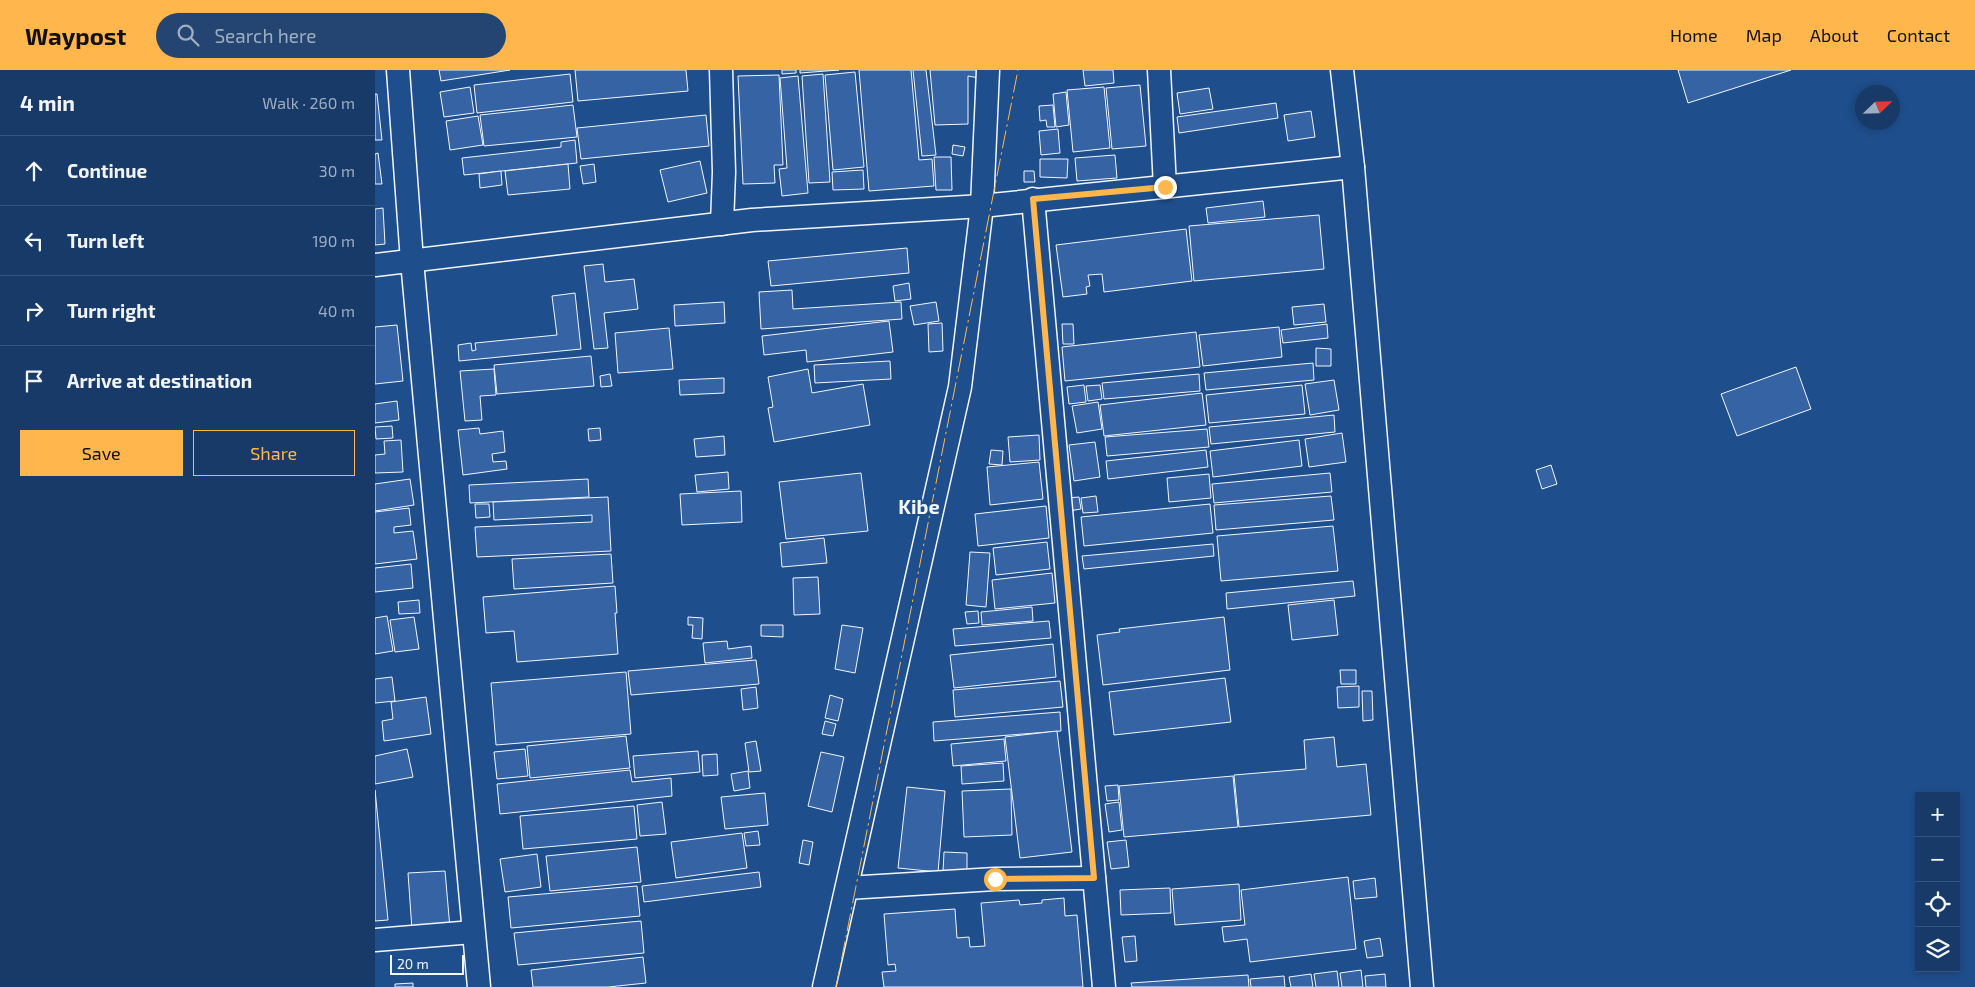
<!DOCTYPE html>
<meta charset="utf-8">
<style>
:root{--surface:#173a69;--page:#244571;--text:#f1f3f6;--muted:#9eadc0;--line:#36547d;--accent:#ffb74d}
body{margin:0;font-family:"Exo 2",sans-serif;background:var(--page);color:var(--text)}
.controls{position:absolute;right:15px;bottom:15px;display:grid;overflow:hidden;border-radius:0px;box-shadow:0 2px 8px #0003}
.controls button{width:45px;height:45px;display:grid;place-items:center;padding:0;border:0;border-bottom:1px solid var(--line);background:var(--surface);color:var(--text);font:25px sans-serif}
.compass{position:absolute;left:1480px;top:15px;width:45px;height:45px;border-radius:50%;background:var(--surface);box-shadow:0 2px 8px #0003;rotate:67deg}
.scale{position:absolute;left:15px;bottom:12px;width:74px;box-sizing:border-box;padding-left:5px;border:2px solid #f2f6ff;border-top:0;font-size:14px;line-height:18px;white-space:nowrap;color:#f2f6ff;-webkit-text-stroke:4px #1f4e8c;paint-order:stroke}
.stop{position:absolute;width:15px;height:15px;margin:-11px;border:4px solid #ffb74d;border-radius:50%;background:#fff}
.stop.end{background:#ffb74d;border-color:#fff;box-shadow:0 1px 5px #0008}
.list{margin:0;padding:0;list-style:none}
h2{display:flex;justify-content:space-between;align-items:center;height:65px;margin:0;padding:0 20px;font-size:21px}
h2 small{font-size:16px;font-weight:400;color:var(--muted)}
.list li{display:grid;grid-template-columns:32px 1fr auto;gap:15px;align-items:center;box-sizing:border-box;height:70px;padding:0 20px;border-top:1px solid var(--line)}
.list b{display:block;font-size:19px;white-space:nowrap}
.list em{font-size:16px;font-style:normal;color:var(--muted)}
.actions{display:flex;gap:10px;padding:15px 20px}
.actions a{flex:1;padding:11px 0;border:1px solid var(--accent);border-radius:0px;text-align:center;font-size:18px;color:var(--accent)}
.actions .main{background:var(--accent);color:#111}
.icon{flex:none;width:28px;height:28px;fill:none;stroke:currentColor;stroke-width:2;stroke-linecap:round;stroke-linejoin:round}
.map{position:relative;flex:none;width:1600px;height:917px;overflow:hidden}
header{display:flex;align-items:center;gap:30px;box-sizing:border-box;height:70px;padding:0 25px;background:var(--accent);color:#111}
header strong{font-size:24px}
nav{display:flex;gap:28px;margin-inline-start:auto;font-size:18px}
.search{width:350px;height:45px;background:var(--page);display:flex;align-items:center;gap:12px;box-sizing:border-box;padding:0 18px;border-radius:28px;color:var(--muted);font-size:19px}
main{display:flex}
aside{flex:1;background:var(--surface)}
.map>svg:first-child{display:block}
.building{fill:#3563a3;stroke:#f2f6ff}
.lines{fill:none;stroke-linecap:round;stroke-linejoin:round}
.street-casing{stroke:#f2f6ff;stroke-width:25}
.street{stroke:#1f4e8c;stroke-width:22}
.power{stroke:#ffb74d;stroke-width:1;stroke-dasharray:18 4 2.5 4;stroke-linecap:butt}
.route{stroke:#ffb74d;stroke-width:6}
.labels{text-anchor:middle;dominant-baseline:central;stroke-width:4;stroke-linejoin:round;paint-order:stroke}
.quarter-label{font-size:20px;font-weight:bold;fill:#f2f6ff;stroke:#1f4e8c}
</style>
<header>
<strong>Waypost</strong>
<div class="search"><svg class="icon" aria-label="search" viewBox="0 0 24 24"><circle cx="10" cy="10" r="6"/><path d="M15 15l6 6"/></svg>Search here</div>
<nav><a>Home</a><a>Map</a><a>About</a><a>Contact</a></nav>
</header>
<main>
<aside>
<h2>4 min<small>Walk · 260 m</small></h2>
<ul class="list">
<li><svg class="icon" aria-label="ahead" viewBox="0 0 24 24"><path d="M12 20V5M6 11l6-6 6 6"/></svg><div><b>Continue</b></div><em>30 m</em></li>
<li><svg class="icon" aria-label="left" viewBox="0 0 24 24"><path d="M17 20v-9H6M10 6l-5 5 5 5"/></svg><div><b>Turn left</b></div><em>190 m</em></li>
<li><svg class="icon" aria-label="right" viewBox="0 0 24 24"><path d="M7 20v-9h11M14 6l5 5-5 5"/></svg><div><b>Turn right</b></div><em>40 m</em></li>
<li><svg class="icon" aria-label="arrive" viewBox="0 0 24 24"><path d="M6 21V4h12l-3 4 3 4H6"/></svg><div><b>Arrive at destination</b></div></li>
</ul>
<div class="actions"><a class="main">Save</a><a>Share</a></div>
</aside>
<div class="map">
<svg width="1600" height="917" viewBox="0 0 1600 917">
<rect width="100%" height="100%" fill="#1f4e8c"/>
<g class="building">
<polygon points="64,0 135,0 66,11"/>
<polygon points="200,0 311,0 313,21 203,31"/>
<polygon points="407,0 421,0 421,3 407,4"/>
<polygon points="425,0 464,0 425,3"/>
<polygon points="484,0 536,0 544,90 557,89 559,116 494,121"/>
<polygon points="538,0 551,0 561,85 547,86"/>
<polygon points="555,0 605,0 604,8 593,6 593,54 560,55"/>
<polygon points="708,0 738,0 739,13 710,16"/>
<polygon points="1303,0 1416,0 1313,33"/>
<polygon points="480,2 489,97 458,100 450,5"/>
<polygon points="195,4 198,32 102,43 99,15"/>
<polygon points="448,4 455,112 434,113 427,6"/>
<polygon points="404,5 408,95 399,95 400,113 368,114 363,6"/>
<polygon points="423,6 433,123 407,126 404,99 412,98 405,8"/>
<polygon points="765,15 771,76 737,79 731,18"/>
<polygon points="95,17 99,43 69,47 65,22"/>
<polygon points="729,17 735,78 698,82 692,20"/>
<polygon points="834,18 838,39 805,44 802,23"/>
<polygon points="691,22 694,55 681,57 678,24"/>
<polygon points="0,24 2,24 7,70 0,70"/>
<polygon points="901,33 903,48 804,63 802,47"/>
<polygon points="198,35 202,67 109,76 105,45"/>
<polygon points="678,35 680,57 672,57 671,50 665,51 664,36"/>
<polygon points="936,41 940,67 913,71 909,45"/>
<polygon points="331,45 334,76 206,89 202,58"/>
<polygon points="103,46 108,75 75,80 71,51"/>
<polygon points="683,59 685,83 666,85 664,61"/>
<polygon points="200,70 202,93 89,105 87,88 186,77 186,72"/>
<polygon points="578,75 590,77 588,86 577,84"/>
<polygon points="3,83 7,114 0,114 0,84"/>
<polygon points="740,85 742,108 702,111 700,88"/>
<polygon points="559,87 576,87 577,120 561,120"/>
<polygon points="665,89 693,89 692,108 665,107"/>
<polygon points="325,91 332,123 293,132 285,100"/>
<polygon points="193,94 195,119 133,125 130,101"/>
<polygon points="219,94 221,112 208,114 205,96"/>
<polygon points="488,100 489,119 458,120 457,102"/>
<polygon points="126,101 127,115 105,118 104,104"/>
<polygon points="649,101 659,101 660,112 649,112"/>
<polygon points="888,131 890,147 833,153 831,138"/>
<polygon points="8,138 10,174 0,175 0,139"/>
<polygon points="944,145 949,199 819,211 814,156"/>
<polygon points="811,159 817,211 729,222 727,204 713,205 715,216 711,217 712,224 688,227 681,175"/>
<polygon points="532,178 534,203 396,216 393,191"/>
<polygon points="228,194 230,212 259,209 263,239 229,243 233,278 219,279 209,196"/>
<polygon points="534,213 536,229 520,231 518,216"/>
<polygon points="417,220 418,239 526,232 527,249 386,259 384,222"/>
<polygon points="200,223 206,279 84,291 83,275 96,273 97,281 101,280 100,273 182,265 177,226"/>
<polygon points="349,232 350,253 300,256 299,235"/>
<polygon points="561,232 564,251 539,255 535,236"/>
<polygon points="949,234 951,252 919,255 917,237"/>
<polygon points="514,251 518,282 432,292 431,280 389,285 387,266"/>
<polygon points="567,253 568,281 554,282 553,254"/>
<polygon points="687,254 698,254 699,274 688,274"/>
<polygon points="952,254 953,268 908,273 906,260"/>
<polygon points="22,255 28,311 0,314 0,257"/>
<polygon points="904,257 907,287 828,296 824,265"/>
<polygon points="294,258 298,299 243,303 240,263"/>
<polygon points="821,262 825,297 690,311 687,277"/>
<polygon points="941,278 956,279 956,296 941,296"/>
<polygon points="216,286 219,316 122,324 119,295"/>
<polygon points="515,291 516,309 440,313 439,295"/>
<polygon points="938,293 939,310 831,320 829,303"/>
<polygon points="1421,297 1436,339 1362,366 1346,324"/>
<polygon points="119,299 121,325 105,326 107,350 90,351 85,301"/>
<polygon points="433,299 437,323 488,314 495,355 399,372 393,338 398,337 393,307"/>
<polygon points="235,304 237,316 226,317 225,306"/>
<polygon points="824,304 825,321 729,329 727,313"/>
<polygon points="349,308 349,323 305,325 304,310"/>
<polygon points="959,310 964,340 935,345 930,314"/>
<polygon points="709,315 711,332 694,334 692,317"/>
<polygon points="725,315 727,329 713,331 711,316"/>
<polygon points="927,315 930,344 834,353 831,325"/>
<polygon points="827,323 831,355 729,366 725,335"/>
<polygon points="22,331 24,350 0,353 0,334"/>
<polygon points="723,332 727,359 702,363 697,336"/>
<polygon points="959,345 960,362 836,374 834,357"/>
<polygon points="17,356 18,368 1,369 0,357"/>
<polygon points="104,358 105,364 128,361 130,382 117,384 118,392 131,391 132,399 88,405 83,360"/>
<polygon points="225,358 226,370 214,371 213,359"/>
<polygon points="832,359 834,377 732,386 730,367"/>
<polygon points="967,363 971,392 934,397 930,369"/>
<polygon points="664,365 665,390 635,392 633,367"/>
<polygon points="349,366 350,385 321,387 319,369"/>
<polygon points="26,370 28,402 0,403 0,385 10,384 9,371"/>
<polygon points="924,370 927,396 838,407 835,381"/>
<polygon points="720,372 725,407 699,411 694,375"/>
<polygon points="616,380 628,381 627,395 614,394"/>
<polygon points="831,380 833,397 733,409 731,391"/>
<polygon points="664,392 668,429 615,435 612,397"/>
<polygon points="1176,395 1182,414 1167,419 1161,400"/>
<polygon points="353,402 354,419 322,422 320,405"/>
<polygon points="486,403 493,461 411,469 404,412"/>
<polygon points="955,403 957,422 839,433 837,414"/>
<polygon points="834,404 836,428 794,432 792,408"/>
<polygon points="35,409 39,435 0,441 0,414"/>
<polygon points="213,409 214,427 95,433 94,415"/>
<polygon points="366,421 367,452 307,455 305,424"/>
<polygon points="721,426 723,442 708,443 706,428"/>
<polygon points="956,426 959,450 841,460 839,435"/>
<polygon points="233,427 236,481 102,487 100,457 217,452 217,445 119,450 118,432"/>
<polygon points="704,427 706,439 694,441 692,428"/>
<polygon points="100,434 114,434 115,447 101,448"/>
<polygon points="835,434 838,463 709,476 706,447"/>
<polygon points="671,436 674,468 603,476 600,444"/>
<polygon points="34,438 36,455 19,457 19,463 38,461 42,489 0,494 0,442"/>
<polygon points="958,456 963,501 846,511 842,466"/>
<polygon points="449,468 452,493 407,497 405,473"/>
<polygon points="672,472 675,499 621,505 618,478"/>
<polygon points="838,474 839,486 709,499 707,486"/>
<polygon points="595,482 615,483 611,537 591,535"/>
<polygon points="236,484 238,513 139,519 137,489"/>
<polygon points="36,494 38,518 0,522 0,498"/>
<polygon points="677,503 680,533 620,539 617,510"/>
<polygon points="443,507 445,544 419,545 418,508"/>
<polygon points="978,511 980,526 852,539 851,523"/>
<polygon points="240,516 242,543 240,543 243,584 142,592 139,561 111,563 108,527"/>
<polygon points="44,530 45,543 24,544 23,532"/>
<polygon points="959,530 963,565 917,570 913,535"/>
<polygon points="657,537 658,551 607,555 606,542"/>
<polygon points="603,541 604,553 592,554 590,542"/>
<polygon points="12,546 18,581 0,584 0,548"/>
<polygon points="39,547 44,579 20,582 15,550"/>
<polygon points="313,547 328,548 327,569 317,568 318,555 313,555"/>
<polygon points="849,547 855,600 728,615 722,565 745,562 744,559"/>
<polygon points="674,551 676,568 580,576 578,559"/>
<polygon points="386,555 408,555 408,567 386,566"/>
<polygon points="467,555 488,558 480,603 460,599"/>
<polygon points="352,571 353,579 376,576 377,588 330,593 328,573"/>
<polygon points="678,574 681,607 579,618 575,585"/>
<polygon points="381,590 384,614 256,625 253,601"/>
<polygon points="965,600 981,600 981,614 966,614"/>
<polygon points="251,602 256,664 121,675 116,613"/>
<polygon points="17,607 20,631 0,633 0,609"/>
<polygon points="850,608 856,652 739,665 734,622"/>
<polygon points="685,611 688,637 580,647 578,620"/>
<polygon points="984,616 984,637 963,638 962,617"/>
<polygon points="381,617 383,638 368,640 366,619"/>
<polygon points="987,621 997,621 998,650 988,651"/>
<polygon points="455,625 468,629 463,651 450,648"/>
<polygon points="51,627 56,664 9,671 7,651 18,649 16,632"/>
<polygon points="685,642 686,661 559,671 558,652"/>
<polygon points="450,651 461,654 458,666 447,664"/>
<polygon points="682,661 697,782 645,788 630,667"/>
<polygon points="251,666 255,698 155,708 152,676"/>
<polygon points="959,667 962,697 991,694 996,745 864,757 859,705 931,699 929,670"/>
<polygon points="629,669 631,691 578,696 576,674"/>
<polygon points="381,671 386,701 374,702 370,673"/>
<polygon points="32,679 38,707 0,714 0,686"/>
<polygon points="150,679 153,706 122,709 119,682"/>
<polygon points="323,681 325,702 260,708 258,686"/>
<polygon points="446,682 469,687 457,742 433,736"/>
<polygon points="342,684 343,705 328,706 327,685"/>
<polygon points="628,693 629,711 587,714 586,696"/>
<polygon points="255,700 257,712 296,708 297,726 125,744 122,714"/>
<polygon points="373,701 375,718 359,721 356,704"/>
<polygon points="858,706 863,757 749,767 744,716"/>
<polygon points="743,715 744,730 732,731 730,716"/>
<polygon points="532,717 570,721 563,802 523,798"/>
<polygon points="636,719 637,765 589,767 587,721"/>
<polygon points="0,720 13,850 0,851"/>
<polygon points="390,723 393,755 350,759 346,727"/>
<polygon points="287,732 291,764 265,766 262,735"/>
<polygon points="744,732 747,760 734,762 730,734"/>
<polygon points="259,736 262,769 148,779 145,746"/>
<polygon points="383,761 385,775 371,776 369,763"/>
<polygon points="367,763 372,798 301,808 296,772"/>
<polygon points="428,770 438,772 434,795 424,793"/>
<polygon points="751,770 754,797 736,799 732,772"/>
<polygon points="262,777 266,812 175,821 171,786"/>
<polygon points="569,782 592,783 592,802 568,802"/>
<polygon points="162,784 166,817 130,822 125,789"/>
<polygon points="70,801 75,858 37,860 33,803"/>
<polygon points="384,802 386,817 269,832 267,816"/>
<polygon points="973,807 981,879 875,892 872,869 849,872 847,857 870,855 866,820"/>
<polygon points="1000,808 1002,827 980,829 978,811"/>
<polygon points="864,814 866,850 800,855 797,819"/>
<polygon points="262,816 265,846 136,858 133,827"/>
<polygon points="795,818 796,843 746,845 745,820"/>
<polygon points="689,828 690,846 702,845 708,917 509,917 507,902 521,901 520,894 513,895 509,844 580,839 582,868 594,867 595,877 610,876 606,833 644,830 645,835 667,833 667,830"/>
<polygon points="266,851 269,883 143,895 139,863"/>
<polygon points="760,866 762,891 750,892 747,867"/>
<polygon points="1005,868 1008,886 992,888 989,871"/>
<polygon points="268,887 271,913 233,917 158,917 156,900"/>
<polygon points="986,900 988,917 967,917 965,903"/>
<polygon points="962,901 964,917 941,917 939,904"/>
<polygon points="936,904 938,917 916,917 914,907"/>
<polygon points="1010,904 1011,917 991,917 990,906"/>
<polygon points="873,905 874,917 757,917 756,913"/>
<polygon points="909,906 910,917 876,917 875,909"/>
<polygon points="38,913 38,917 20,917 20,914"/>
</g>
<g class="lines">
<g class="street-casing">
<g id="street">
<polyline points="23,0 37,191 104,917"/>
<polyline points="346,0 349,102 347,154"/>
<polyline points="784,0 790,117"/>
<polyline points="967,0 978,97 1047,917"/>
<polyline points="658,129 729,917"/>
<polyline points="0,195 377,150 607,136 978,97"/>
<polyline points="472,818 620,809 719,808"/>
<polyline points="0,870 98,862"/>
<polyline points="449,917 585,317 607,136 613,0"/>
</g>
</g>
<use href="#street" class="street"/>
<polyline class="power" points="461,917 643,0"/>
</g>
<g class="lines">
<polyline class="route" points="620,809 719,808 658,129 790,117"/>
</g>
<g class="labels">
<g class="quarter-label">
<text x="544" y="436">Kibe</text>
</g>
</g>
</svg>
<div class="controls">
<button>+</button>
<button>−</button>
<button><svg class="icon" aria-label="locate" viewBox="0 0 24 24"><circle cx="12" cy="12" r="6"/><path d="M12 2v4M12 18v4M2 12h4M18 12h4"/></svg></button>
<button><svg class="icon" aria-label="layers" viewBox="0 0 24 24"><path d="M12 4l9 5-9 5-9-5zM3 14l9 5 9-5"/></svg></button>
</div>
<svg class="compass" viewBox="-18 -18 36 36"><path d="M0-13l5 13h-10z" fill="#e53935"/><path d="M0 13l5-13h-10z" fill="#9eadc0"/></svg>
<div class="scale">20 m</div>
<div class="stop" style="left:620px;top:809px"></div>
<div class="stop end" style="left:790px;top:117px"></div>
</div>
</main>
